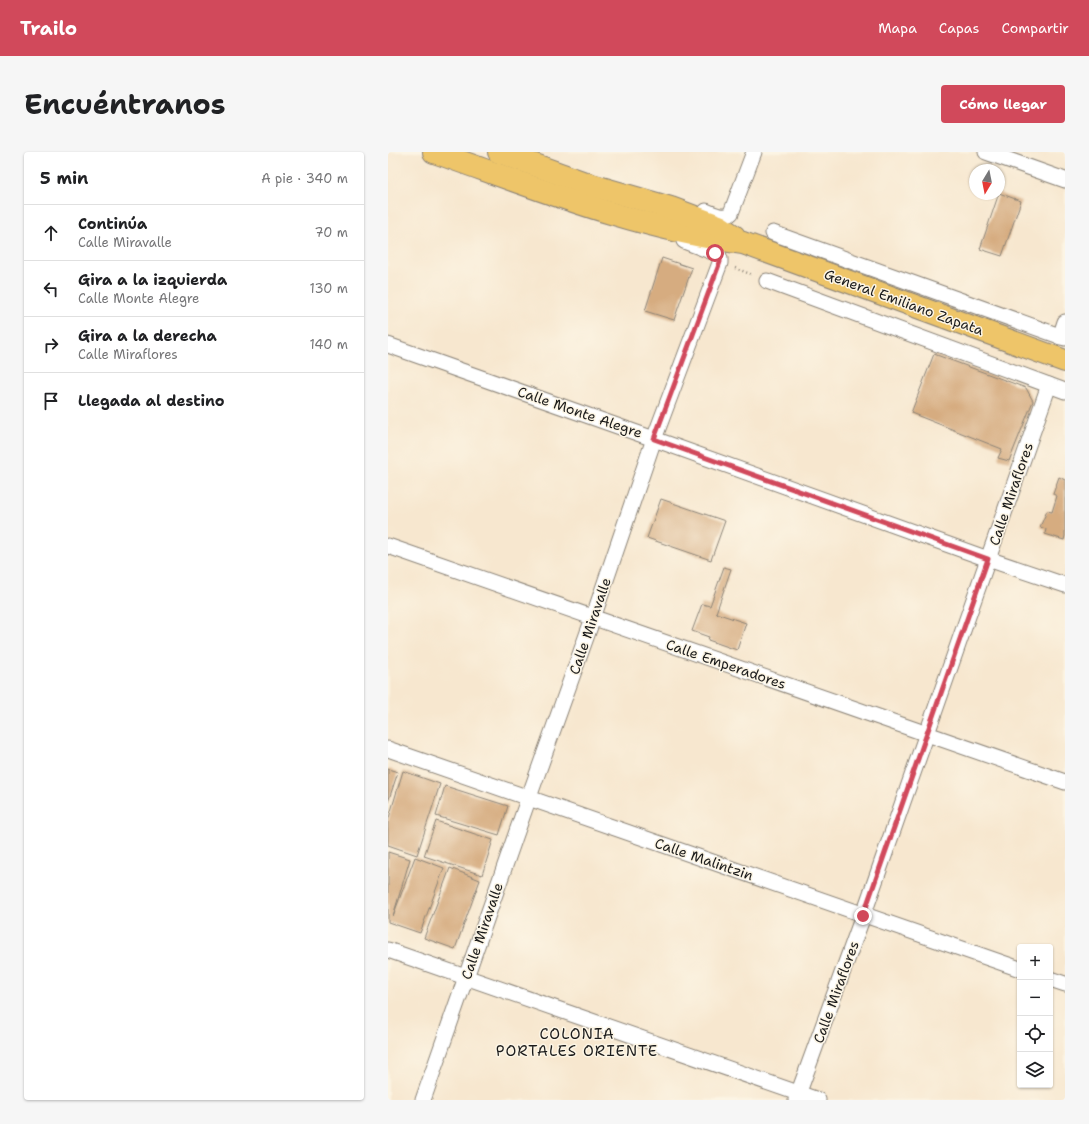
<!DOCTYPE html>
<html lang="es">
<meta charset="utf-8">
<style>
:root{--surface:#fff;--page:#f6f6f6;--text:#202124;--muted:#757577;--line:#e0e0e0;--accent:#d1495b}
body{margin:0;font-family:"Shantell Sans",sans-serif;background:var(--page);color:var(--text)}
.controls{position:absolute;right:12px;bottom:12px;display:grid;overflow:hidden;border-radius:4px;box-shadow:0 1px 3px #0004}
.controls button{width:36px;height:36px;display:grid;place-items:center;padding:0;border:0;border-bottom:1px solid var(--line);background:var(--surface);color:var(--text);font:20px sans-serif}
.compass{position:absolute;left:581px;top:12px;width:36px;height:36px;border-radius:50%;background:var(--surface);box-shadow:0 1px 3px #0004;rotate:190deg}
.stop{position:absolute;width:12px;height:12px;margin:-9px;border:3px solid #d1495b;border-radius:50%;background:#fff}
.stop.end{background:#d1495b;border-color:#fff;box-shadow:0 1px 4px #0008}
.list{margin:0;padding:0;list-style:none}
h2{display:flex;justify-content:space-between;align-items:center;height:52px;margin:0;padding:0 16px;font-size:17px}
h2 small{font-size:13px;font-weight:400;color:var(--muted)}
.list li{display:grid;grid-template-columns:26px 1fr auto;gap:12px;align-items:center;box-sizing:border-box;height:56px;padding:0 16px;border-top:1px solid var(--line)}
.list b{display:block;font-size:15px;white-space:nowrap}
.list p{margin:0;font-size:13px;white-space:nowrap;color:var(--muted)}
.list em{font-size:13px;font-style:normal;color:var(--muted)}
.icon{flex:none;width:22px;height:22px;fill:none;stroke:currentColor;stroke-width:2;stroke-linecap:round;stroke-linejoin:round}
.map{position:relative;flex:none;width:677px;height:948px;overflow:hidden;border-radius:4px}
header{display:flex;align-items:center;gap:24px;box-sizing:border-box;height:56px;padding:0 20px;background:var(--accent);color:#fff}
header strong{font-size:19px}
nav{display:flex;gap:22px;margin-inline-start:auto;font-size:14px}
.intro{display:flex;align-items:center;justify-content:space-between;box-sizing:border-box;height:96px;padding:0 24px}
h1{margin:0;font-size:28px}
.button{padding:10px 18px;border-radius:4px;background:var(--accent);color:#fff;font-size:14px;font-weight:700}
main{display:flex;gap:24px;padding:0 24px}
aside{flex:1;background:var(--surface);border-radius:4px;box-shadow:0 1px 3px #0004}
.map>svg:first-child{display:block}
.building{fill:#d6ac80}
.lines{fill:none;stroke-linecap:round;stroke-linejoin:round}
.street-casing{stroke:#8a8276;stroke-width:17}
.primary-casing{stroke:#8a8276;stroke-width:24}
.path{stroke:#8a8276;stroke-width:2.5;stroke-dasharray:1 3;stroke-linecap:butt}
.street{stroke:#fff;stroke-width:15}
.primary{stroke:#eec569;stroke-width:22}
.route{stroke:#d1495b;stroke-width:5}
.labels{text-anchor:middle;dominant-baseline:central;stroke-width:3;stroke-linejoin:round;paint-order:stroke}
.street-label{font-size:14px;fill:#1c1c1c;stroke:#fcf5e5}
.neighbourhood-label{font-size:15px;letter-spacing:1px;fill:#1c1c1c;stroke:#fcf5e5}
</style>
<header>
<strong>Trailo</strong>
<nav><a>Mapa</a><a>Capas</a><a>Compartir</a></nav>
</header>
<div class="intro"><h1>Encuéntranos</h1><a class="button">Cómo llegar</a></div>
<main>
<aside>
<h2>5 min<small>A pie · 340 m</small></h2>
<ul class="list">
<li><svg class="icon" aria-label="ahead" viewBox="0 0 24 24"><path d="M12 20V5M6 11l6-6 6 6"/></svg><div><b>Continúa</b><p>Calle Miravalle</p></div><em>70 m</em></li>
<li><svg class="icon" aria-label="left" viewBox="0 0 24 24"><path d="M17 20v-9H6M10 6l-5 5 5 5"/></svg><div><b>Gira a la izquierda</b><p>Calle Monte Alegre</p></div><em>130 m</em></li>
<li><svg class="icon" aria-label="right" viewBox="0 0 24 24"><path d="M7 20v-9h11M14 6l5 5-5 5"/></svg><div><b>Gira a la derecha</b><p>Calle Miraflores</p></div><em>140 m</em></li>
<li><svg class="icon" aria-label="arrive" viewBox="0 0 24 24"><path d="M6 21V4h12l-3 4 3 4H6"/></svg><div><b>Llegada al destino</b></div></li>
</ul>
</aside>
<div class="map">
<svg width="677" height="948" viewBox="0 0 677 948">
<rect width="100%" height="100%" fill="#fcf5e5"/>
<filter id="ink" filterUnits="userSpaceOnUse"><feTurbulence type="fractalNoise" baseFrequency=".025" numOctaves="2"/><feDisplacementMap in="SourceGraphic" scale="8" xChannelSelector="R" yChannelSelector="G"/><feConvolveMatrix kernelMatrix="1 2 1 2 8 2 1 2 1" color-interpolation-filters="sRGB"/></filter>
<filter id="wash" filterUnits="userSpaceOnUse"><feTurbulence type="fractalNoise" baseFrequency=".012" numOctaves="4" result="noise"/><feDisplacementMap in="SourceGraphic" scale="16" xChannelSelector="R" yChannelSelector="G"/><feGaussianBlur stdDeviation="0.9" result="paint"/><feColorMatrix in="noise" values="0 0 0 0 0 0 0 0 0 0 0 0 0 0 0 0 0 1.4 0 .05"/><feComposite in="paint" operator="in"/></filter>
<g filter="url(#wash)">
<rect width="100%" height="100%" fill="#f7e7cf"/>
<g id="blocks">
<g class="building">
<polygon points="611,41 633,49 614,104 592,97"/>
<polygon points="274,106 304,116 286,168 257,159"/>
<polygon points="546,202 638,236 645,249 621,309 610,306 614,297 523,261"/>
<polygon points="671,325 677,328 677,384 676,388 657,382 658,377 652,375 659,359 664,360 669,344 665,342"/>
<polygon points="273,347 337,369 323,408 259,386"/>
<polygon points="336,415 343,417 328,461 358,471 349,498 320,488 321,485 304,479 314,452 322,454"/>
<polygon points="0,617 10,620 0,650"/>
<polygon points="15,619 52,632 29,703 0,693 0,669"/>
<polygon points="57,634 120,654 111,683 48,664"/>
<polygon points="48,669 105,688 94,723 36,704"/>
<polygon points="0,700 22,707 5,764 27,705 56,716 32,781 0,770"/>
<polygon points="62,716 92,728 67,797 36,786"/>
</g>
</g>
</g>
<g filter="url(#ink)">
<use href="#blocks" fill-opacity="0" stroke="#8a8276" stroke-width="1"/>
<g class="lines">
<g class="street-casing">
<g id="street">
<polyline points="598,0 677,28"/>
<path d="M318,59C326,62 336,68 343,61L366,0"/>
<polyline points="385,81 677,186"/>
<polyline points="379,129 677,239"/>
<polyline points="672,185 677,170"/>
<polyline points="0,193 266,287 600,407 677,433"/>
<polyline points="0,394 677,630"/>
<path d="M0,597C211,669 421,745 632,817"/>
<polyline points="0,798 430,948"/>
<polyline points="662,827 677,832"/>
<polyline points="35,948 141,645 205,466 266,287 332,111 332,107 330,102 296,89"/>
<polyline points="408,948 475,764 661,233"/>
</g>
</g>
<g class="primary-casing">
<g id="primary">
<path d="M46,0C146,35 249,77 355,91L677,209"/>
<polyline points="111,0 200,32 283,56 331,74 346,84"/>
</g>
</g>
<polyline class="path" points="347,116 365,123"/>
<use href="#street" class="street"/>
<use href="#primary" class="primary"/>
</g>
</g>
<g class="lines" filter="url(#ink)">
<polyline class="route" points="327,101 332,104 332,110 266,287 600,407 475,764"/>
</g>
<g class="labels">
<g class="street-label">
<text transform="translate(516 150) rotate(20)">General Emiliano Zapata</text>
<text transform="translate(192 260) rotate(19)">Calle Monte Alegre</text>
<text transform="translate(623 342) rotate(-71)">Calle Miraflores</text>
<text transform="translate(202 474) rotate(-71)">Calle Miravalle</text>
<text transform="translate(338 512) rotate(19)">Calle Emperadores</text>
<text transform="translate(316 707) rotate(19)">Calle Malintzin</text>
<text transform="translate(94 779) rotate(-71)">Calle Miravalle</text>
<text transform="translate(448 840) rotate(-70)">Calle Miraflores</text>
</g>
<g class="neighbourhood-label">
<text x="189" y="882">COLONIA<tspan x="189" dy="17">PORTALES ORIENTE</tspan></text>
</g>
</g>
</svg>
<div class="controls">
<button>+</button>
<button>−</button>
<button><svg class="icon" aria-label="locate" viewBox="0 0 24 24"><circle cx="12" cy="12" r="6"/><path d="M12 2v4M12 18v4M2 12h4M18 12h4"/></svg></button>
<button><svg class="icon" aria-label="layers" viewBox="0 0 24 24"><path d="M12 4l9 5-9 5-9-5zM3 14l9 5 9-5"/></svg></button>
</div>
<svg class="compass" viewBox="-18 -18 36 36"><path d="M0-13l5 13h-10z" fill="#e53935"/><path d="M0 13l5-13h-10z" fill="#757577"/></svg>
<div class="stop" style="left:327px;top:101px"></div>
<div class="stop end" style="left:475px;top:764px"></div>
</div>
</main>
